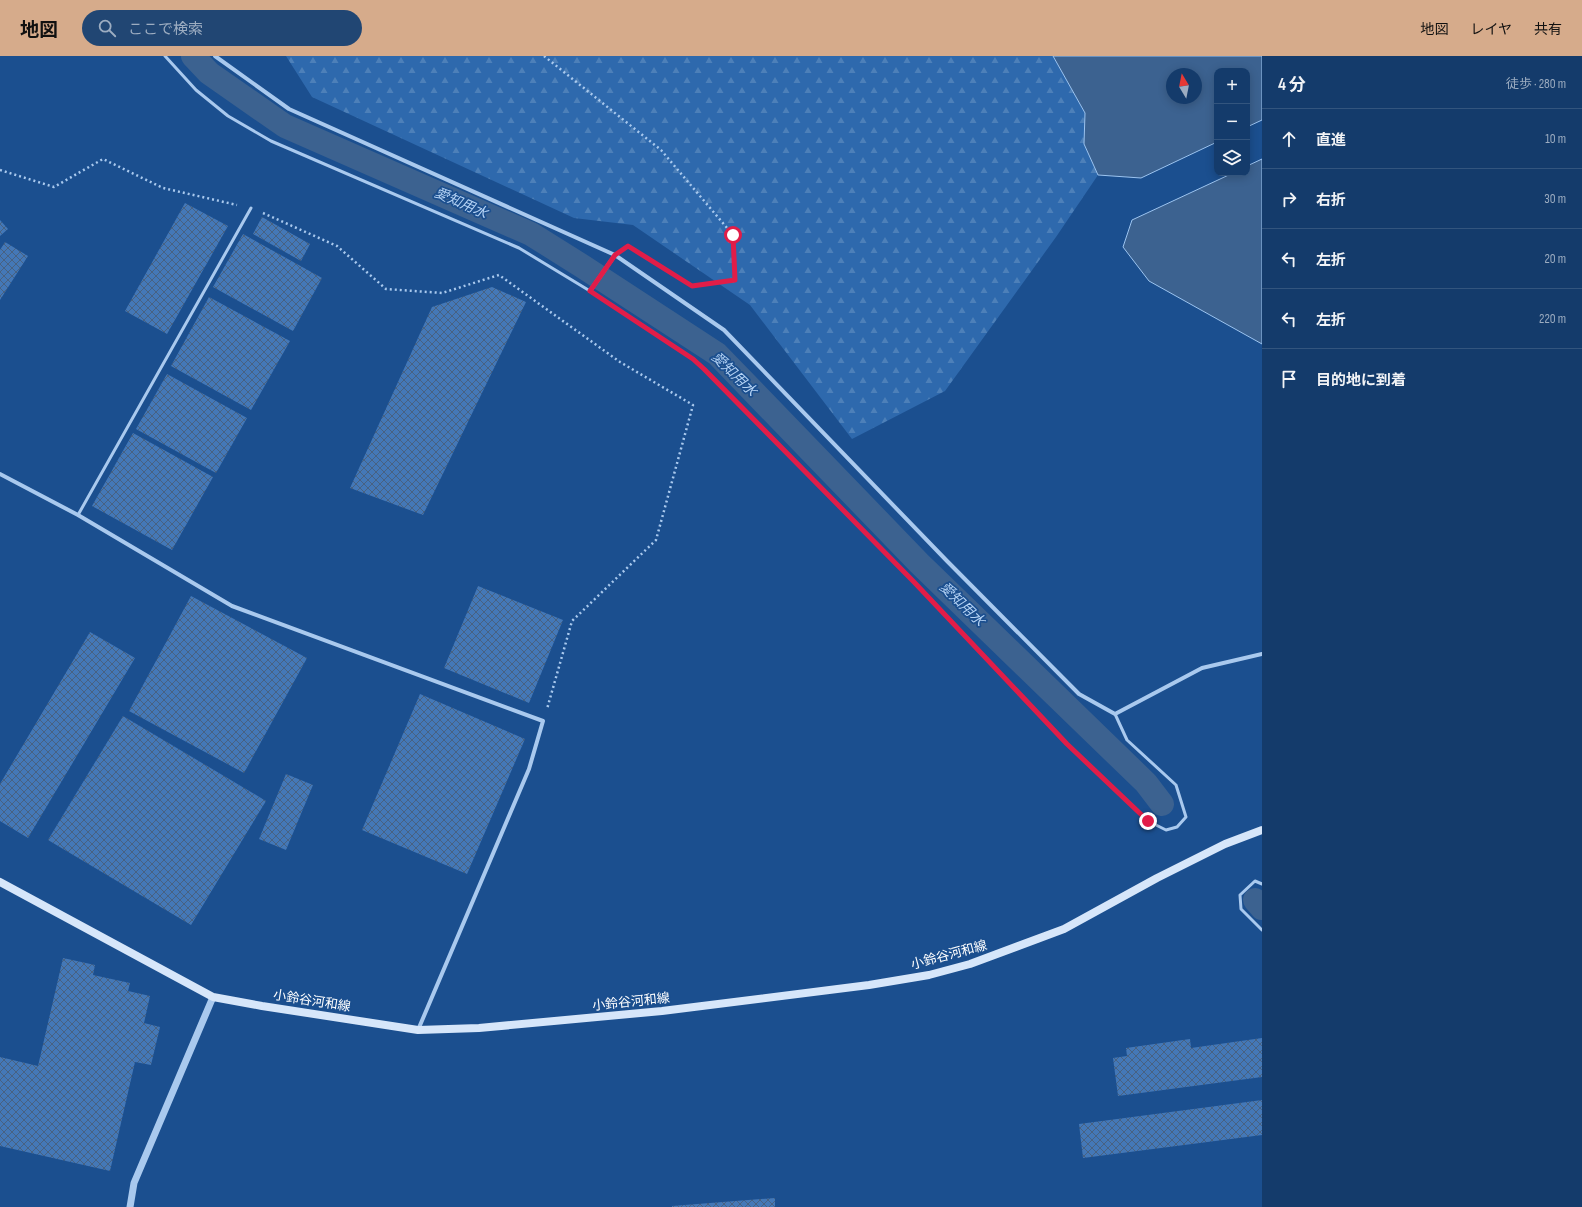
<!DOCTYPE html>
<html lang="ja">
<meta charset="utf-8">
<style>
:root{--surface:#143b6b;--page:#214673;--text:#f1f3f6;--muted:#9dadc1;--line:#33557e;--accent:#d6ab8b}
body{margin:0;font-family:"Sofia Sans Condensed","Noto Sans JP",sans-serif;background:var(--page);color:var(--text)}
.controls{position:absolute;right:12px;top:12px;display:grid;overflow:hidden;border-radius:8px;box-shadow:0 2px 10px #0003}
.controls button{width:36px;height:36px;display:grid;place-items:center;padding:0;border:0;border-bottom:1px solid var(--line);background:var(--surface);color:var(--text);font:20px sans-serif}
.compass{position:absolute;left:1166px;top:12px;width:36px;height:36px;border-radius:50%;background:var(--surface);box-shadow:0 2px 10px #0003;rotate:350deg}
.stop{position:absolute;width:12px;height:12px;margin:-9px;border:3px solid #e11d48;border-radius:50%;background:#fff}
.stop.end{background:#e11d48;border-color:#fff;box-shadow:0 1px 4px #0008}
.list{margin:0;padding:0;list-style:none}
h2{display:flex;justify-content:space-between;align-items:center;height:52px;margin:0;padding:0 16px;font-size:17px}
h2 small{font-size:13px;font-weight:400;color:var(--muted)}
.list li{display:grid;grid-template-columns:26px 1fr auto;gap:12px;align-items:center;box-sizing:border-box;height:60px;padding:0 16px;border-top:1px solid var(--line)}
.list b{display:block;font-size:15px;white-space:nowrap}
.list em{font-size:13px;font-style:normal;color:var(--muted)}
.icon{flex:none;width:22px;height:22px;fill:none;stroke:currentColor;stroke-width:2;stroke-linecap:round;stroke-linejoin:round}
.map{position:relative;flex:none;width:1262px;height:1151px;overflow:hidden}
header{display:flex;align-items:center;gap:24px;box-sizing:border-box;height:56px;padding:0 20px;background:var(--accent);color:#111}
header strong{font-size:19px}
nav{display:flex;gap:22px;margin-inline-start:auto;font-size:14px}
.search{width:280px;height:36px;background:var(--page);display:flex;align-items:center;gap:10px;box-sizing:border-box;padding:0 14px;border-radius:22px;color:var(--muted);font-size:15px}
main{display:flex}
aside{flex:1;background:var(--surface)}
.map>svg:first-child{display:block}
.forest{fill:url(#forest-firs)}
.water{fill:#3c6290;stroke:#9cc4f0;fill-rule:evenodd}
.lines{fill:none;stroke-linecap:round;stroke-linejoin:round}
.canal{stroke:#3c6290;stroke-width:24}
.building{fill:url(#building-cross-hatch)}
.path{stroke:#a9c9ee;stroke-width:2.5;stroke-dasharray:2 3;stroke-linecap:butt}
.service{stroke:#a9c9ee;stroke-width:3}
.minor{stroke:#a9c9ee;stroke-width:4}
.tertiary{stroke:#a9c9ee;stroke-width:7}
.secondary{stroke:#d6e6fa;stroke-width:8}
.route{stroke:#e11d48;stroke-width:5}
.labels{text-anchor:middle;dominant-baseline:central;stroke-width:3.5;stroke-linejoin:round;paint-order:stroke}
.street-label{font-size:13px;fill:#fff;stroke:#1b4f8f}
.water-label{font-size:14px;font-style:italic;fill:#b5d3f5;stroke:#1b4f8f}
</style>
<header>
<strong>地図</strong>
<div class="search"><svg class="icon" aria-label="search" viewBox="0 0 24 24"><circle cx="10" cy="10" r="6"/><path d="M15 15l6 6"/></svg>ここで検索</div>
<nav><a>地図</a><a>レイヤ</a><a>共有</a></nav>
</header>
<main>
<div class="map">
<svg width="1262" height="1151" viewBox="0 0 1262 1151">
<defs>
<pattern id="forest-firs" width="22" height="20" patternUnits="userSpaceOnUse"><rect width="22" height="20" fill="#2e69ad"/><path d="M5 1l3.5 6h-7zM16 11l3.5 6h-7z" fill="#4d80b9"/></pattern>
<pattern id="building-cross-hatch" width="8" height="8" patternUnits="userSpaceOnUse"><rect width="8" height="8" fill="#4478b7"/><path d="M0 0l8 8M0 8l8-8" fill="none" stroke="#486282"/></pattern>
</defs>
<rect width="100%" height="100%" fill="#1b4f8f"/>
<polygon class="forest" points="286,0 1053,0 1085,57 1084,88 1098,119 1056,181 945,335 852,383 750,249 633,169 574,162 312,41"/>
<g class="water">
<path d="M1053,0H1262V64L1247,71V15H1217V86L1141,122L1098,119L1084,88L1085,57ZM1172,18H1196V42H1172Z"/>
<polygon points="1262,103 1262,288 1149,225 1123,191 1132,164 1233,117 1247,117 1247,110"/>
</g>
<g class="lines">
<g class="canal">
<polyline points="193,0 209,17 285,70 531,178 582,210 717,298 919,507 1146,727 1162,748"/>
<polyline points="1255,844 1262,852"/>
</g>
</g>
<g class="building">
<polygon points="185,147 228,170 167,278 125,255"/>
<polygon points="262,161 310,188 301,205 253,178"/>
<polygon points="0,164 8,173 0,180"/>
<polygon points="243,178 322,222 293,275 213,231"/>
<polygon points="5,186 28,200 0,244 0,194"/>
<polygon points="492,231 526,246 423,459 350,432 432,251"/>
<polygon points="209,241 290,285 251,354 171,310"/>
<polygon points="167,318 247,362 216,417 136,373"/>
<polygon points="133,377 213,421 172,494 92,450"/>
<polygon points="478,530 563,564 529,647 444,612"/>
<polygon points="191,540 307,602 244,717 129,655"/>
<polygon points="90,576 135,602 28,782 0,765 0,728"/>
<polygon points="420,638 525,683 467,818 362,774"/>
<polygon points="123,660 266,745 191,869 48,784"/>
<polygon points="286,718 313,729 286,794 259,783"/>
<polygon points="63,902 95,909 93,919 130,927 128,935 150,940 144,967 160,971 151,1009 135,1006 110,1115 0,1090 0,1001 38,1010"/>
<polygon points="1262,982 1262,1021 1118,1040 1113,1002 1127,1000 1126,992 1190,983 1191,992"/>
<polygon points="1262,1044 1262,1079 1083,1102 1079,1068"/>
<polygon points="775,1142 775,1151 672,1151 672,1150"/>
</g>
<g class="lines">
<g class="path">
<polyline points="544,0 661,94 733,179 735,224 692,230 648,202"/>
<polyline points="0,114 54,131 103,103 163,132 237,149"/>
<polyline points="263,157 337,190 386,233 442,237 499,219 620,306 693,349 656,484 572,565 547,653"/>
</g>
<g class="service">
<polyline points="165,0 196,34 228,60 271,85 519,192 590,235 693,303 704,313 914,526 1067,688 1148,765 1166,774 1177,771 1186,761 1176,729 1127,684 1115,658"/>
<polyline points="78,459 251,152"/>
<polyline points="1262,828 1255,825 1240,839 1241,853 1262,874"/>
</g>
<g class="minor">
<polyline points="215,0 289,53 615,199 724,274 947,505 1079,638 1115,658 1202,612 1262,598"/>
<polyline points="590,235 615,199"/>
<polyline points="0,418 78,459 232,550 543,665 529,713 418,974"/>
</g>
<polyline class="tertiary" points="130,1151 134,1127 213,941"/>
<polyline class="secondary" points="0,826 213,941 262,950 418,974 479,972 662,955 869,929 929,919 970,908 1064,873 1157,822 1225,788 1262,774"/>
</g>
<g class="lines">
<polyline class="route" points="733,179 735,224 692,230 628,190 615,199 590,235 693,303 704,313 914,526 1067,688 1148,765"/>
</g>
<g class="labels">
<g class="street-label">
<text transform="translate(949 899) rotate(-15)">小鈴谷河和線</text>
<text transform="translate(312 945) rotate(9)">小鈴谷河和線</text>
<text transform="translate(631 946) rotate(-6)">小鈴谷河和線</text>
</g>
<g class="water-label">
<text transform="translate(461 147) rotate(24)">愛知用水</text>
<text transform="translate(734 318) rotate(44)">愛知用水</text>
<text transform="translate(962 548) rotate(44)">愛知用水</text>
</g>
</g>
</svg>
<div class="controls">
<button>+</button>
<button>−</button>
<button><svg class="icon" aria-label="layers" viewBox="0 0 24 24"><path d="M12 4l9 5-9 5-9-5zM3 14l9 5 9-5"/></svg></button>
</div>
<svg class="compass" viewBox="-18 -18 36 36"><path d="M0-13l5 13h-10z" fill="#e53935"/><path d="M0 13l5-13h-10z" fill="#9dadc1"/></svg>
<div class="stop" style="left:733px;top:179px"></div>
<div class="stop end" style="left:1148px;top:765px"></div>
</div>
<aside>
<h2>4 分<small>徒歩 · 280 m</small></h2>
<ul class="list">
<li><svg class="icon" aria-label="ahead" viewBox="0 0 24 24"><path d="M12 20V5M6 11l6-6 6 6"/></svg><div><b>直進</b></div><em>10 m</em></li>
<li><svg class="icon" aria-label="right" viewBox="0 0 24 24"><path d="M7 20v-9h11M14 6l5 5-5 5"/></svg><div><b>右折</b></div><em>30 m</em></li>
<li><svg class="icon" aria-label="left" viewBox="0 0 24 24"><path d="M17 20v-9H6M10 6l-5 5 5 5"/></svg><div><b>左折</b></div><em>20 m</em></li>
<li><svg class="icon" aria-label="left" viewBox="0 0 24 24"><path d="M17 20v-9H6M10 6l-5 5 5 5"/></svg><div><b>左折</b></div><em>220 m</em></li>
<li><svg class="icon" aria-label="arrive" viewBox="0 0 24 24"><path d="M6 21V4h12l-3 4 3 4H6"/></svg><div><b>目的地に到着</b></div></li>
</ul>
</aside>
</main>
